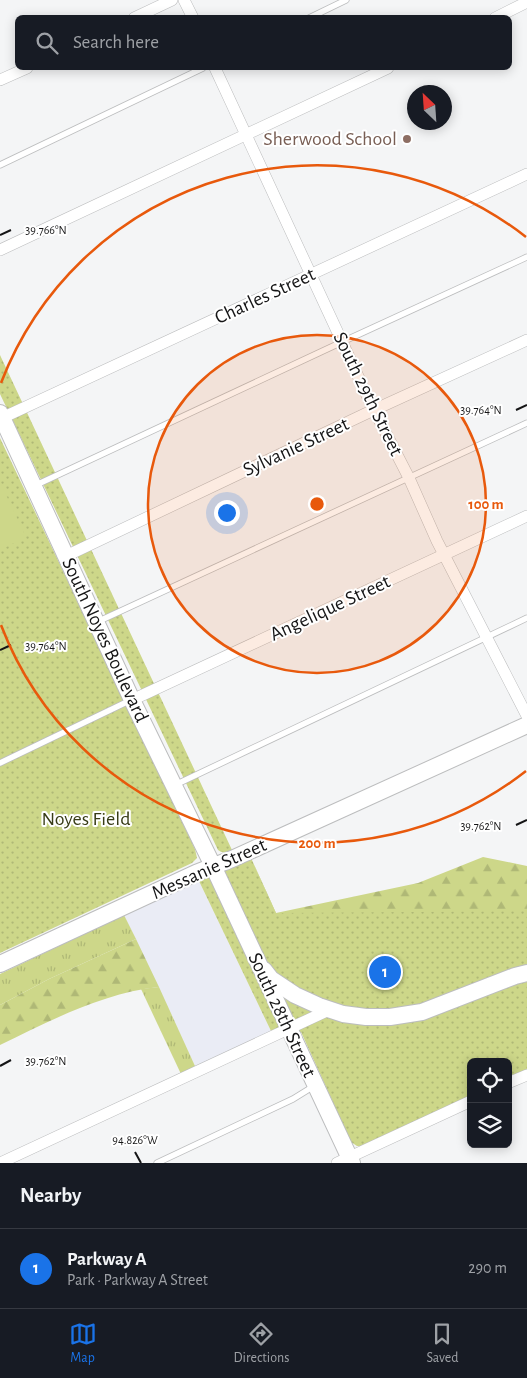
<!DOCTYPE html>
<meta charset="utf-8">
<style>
:root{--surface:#171b24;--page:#20242c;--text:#f1f3f6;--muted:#9ea1a6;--line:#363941;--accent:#1a73e8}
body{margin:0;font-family:"Alegreya Sans",sans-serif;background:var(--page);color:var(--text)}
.controls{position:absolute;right:15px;bottom:15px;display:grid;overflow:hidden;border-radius:8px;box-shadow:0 2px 12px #0003}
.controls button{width:45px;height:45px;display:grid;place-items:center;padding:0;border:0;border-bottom:1px solid var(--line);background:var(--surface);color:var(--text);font:25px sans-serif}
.compass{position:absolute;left:407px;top:85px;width:45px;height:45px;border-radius:50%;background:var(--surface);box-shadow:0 2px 12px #0003;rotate:335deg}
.you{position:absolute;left:226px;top:512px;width:18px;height:18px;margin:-12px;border:4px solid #fff;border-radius:50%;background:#1a73e8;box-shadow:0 0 0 8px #1a73e833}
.badge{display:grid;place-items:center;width:32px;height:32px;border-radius:50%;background:var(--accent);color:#fff;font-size:16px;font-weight:700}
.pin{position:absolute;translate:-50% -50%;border:2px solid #fff;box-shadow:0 1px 5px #0006}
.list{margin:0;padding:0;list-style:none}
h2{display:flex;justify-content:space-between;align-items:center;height:65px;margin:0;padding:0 20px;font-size:21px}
h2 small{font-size:16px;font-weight:400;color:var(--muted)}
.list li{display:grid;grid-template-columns:32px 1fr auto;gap:15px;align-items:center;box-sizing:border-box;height:80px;padding:0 20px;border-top:1px solid var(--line)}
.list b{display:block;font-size:19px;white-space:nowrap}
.list p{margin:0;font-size:16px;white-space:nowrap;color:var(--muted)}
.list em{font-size:16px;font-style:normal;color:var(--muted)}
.icon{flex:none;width:28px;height:28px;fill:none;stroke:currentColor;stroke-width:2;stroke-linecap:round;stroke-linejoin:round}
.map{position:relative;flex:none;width:527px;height:1163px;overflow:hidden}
.search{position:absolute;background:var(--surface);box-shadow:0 2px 12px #0003;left:15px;right:15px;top:15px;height:55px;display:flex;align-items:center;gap:12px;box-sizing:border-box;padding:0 18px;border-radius:8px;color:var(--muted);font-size:19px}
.sheet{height:145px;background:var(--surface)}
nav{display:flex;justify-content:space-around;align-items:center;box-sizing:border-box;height:70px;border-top:1px solid var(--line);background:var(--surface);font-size:14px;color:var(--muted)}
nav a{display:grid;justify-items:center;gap:2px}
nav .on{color:var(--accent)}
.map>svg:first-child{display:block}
.built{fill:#eaecf5}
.grass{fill:url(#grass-tufts)}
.forest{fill:url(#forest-firs)}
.park{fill:url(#park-dots)}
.pitch{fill:#cdd789}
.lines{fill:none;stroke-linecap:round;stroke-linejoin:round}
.lane-casing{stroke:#bcbdbe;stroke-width:7}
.street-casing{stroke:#bcbdbe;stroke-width:12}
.secondary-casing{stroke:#bcbdbe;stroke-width:18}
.lane{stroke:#fff;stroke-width:5.5}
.street{stroke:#fff;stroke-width:11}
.secondary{stroke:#fff;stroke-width:16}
.ticks{fill:none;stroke:#151516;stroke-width:2}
.ring{fill:none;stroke:#e8590c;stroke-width:2.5}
.education-dot{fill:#8d6e63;stroke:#fff;stroke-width:2}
.labels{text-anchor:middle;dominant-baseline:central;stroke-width:4;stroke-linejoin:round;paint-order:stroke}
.education-label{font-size:20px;fill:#785e54;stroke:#fff;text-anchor:end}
.street-label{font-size:20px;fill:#151516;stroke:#fff}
.park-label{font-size:20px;fill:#383c17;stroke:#fff}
.ticks-label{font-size:12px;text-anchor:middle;fill:#151516;stroke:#fff;stroke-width:4;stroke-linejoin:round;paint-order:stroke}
.centre{fill:#e8590c;stroke:#fff;stroke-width:2.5}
.ring-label{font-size:15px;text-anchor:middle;font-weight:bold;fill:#e8590c;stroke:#fff;stroke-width:4;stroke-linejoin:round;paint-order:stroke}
</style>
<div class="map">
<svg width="527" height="1163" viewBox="0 0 527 1163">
<defs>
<pattern id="grass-tufts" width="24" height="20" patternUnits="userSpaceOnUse" patternTransform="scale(1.25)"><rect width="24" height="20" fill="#cdd789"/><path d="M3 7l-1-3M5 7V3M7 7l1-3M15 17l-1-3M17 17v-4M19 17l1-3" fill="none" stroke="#afb876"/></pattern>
<pattern id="forest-firs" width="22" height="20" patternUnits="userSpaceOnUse" patternTransform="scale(1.25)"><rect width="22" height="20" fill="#cdd789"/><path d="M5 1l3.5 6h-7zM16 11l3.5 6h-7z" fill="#afb876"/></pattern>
<pattern id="park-dots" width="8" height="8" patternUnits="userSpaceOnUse" patternTransform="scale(1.25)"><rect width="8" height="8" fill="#cdd789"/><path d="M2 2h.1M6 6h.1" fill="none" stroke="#afb876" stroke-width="1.8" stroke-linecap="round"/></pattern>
</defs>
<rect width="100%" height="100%" fill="#f4f5f6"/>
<polygon class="built" points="199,881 271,1031 195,1066 124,915"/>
<g class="grass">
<polygon points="124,915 136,939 49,979 0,1005 0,974"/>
<polygon points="159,987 195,1066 181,1074 141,989"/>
</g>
<g class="forest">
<polygon points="483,857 527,866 527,936 286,937 251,858 276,913 418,883"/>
<path d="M136,939L159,987C102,993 50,1021 0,1045V1005L49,979Z"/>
</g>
<g class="park">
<path d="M0,355L232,850C226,852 223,854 218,850L0,394Z"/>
<polygon points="0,438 195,849 197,858 192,863 0,953"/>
<polygon points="251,858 276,913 527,911 527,1073 508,1081 508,1062 471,1062 471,1098 364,1146 357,1146 351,1142 301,1032 271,1031 199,881"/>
</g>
<polygon class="pitch" points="0,482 26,537 0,550"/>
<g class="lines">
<g class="lane-casing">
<g id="lane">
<polyline points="309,18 346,0"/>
<polyline points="0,165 203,68"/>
<polyline points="34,486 342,342 527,257"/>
<polyline points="97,622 527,423"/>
<polyline points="0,763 131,700"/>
<polyline points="175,785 527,618"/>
<polyline points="157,1163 293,1099 314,1086"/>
</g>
</g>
<g class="street-casing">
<g id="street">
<polyline points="184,0 193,18"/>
<polyline points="134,18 172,0"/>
<polyline points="495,18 527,2"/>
<polyline points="215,68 370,402 409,478 437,541 527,716"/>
<polyline points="0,80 27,68"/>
<polyline points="0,250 388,68"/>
<polyline points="2,418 527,174"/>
<polyline points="66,556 365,414 527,340"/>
<polyline points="132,700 527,516"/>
<polyline points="508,1083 527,1075"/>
<polyline points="0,1163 329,1010"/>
<polyline points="337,1163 471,1101"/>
</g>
</g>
<g class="secondary-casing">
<g id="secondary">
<polyline points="0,413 132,700 213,866 352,1163"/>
<polyline points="0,964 196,873 232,859 527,725"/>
<polyline points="264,970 271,979 295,995 319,1006 343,1014 366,1017 390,1017 422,1012 515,976 527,973"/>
</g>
</g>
<use href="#lane" class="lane"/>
<use href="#street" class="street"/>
<use href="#secondary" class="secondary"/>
</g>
<path class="ticks" d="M0,235L11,230M516,410L527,405M0,650L11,645M516,825L527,820M0,1066L11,1060M135,1152L141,1163"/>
<circle cx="317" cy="504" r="169" fill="#e8590c" fill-opacity=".12"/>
<g class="ring">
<circle cx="317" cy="504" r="169"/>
<path d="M526 771A339 339 0 0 1 1 625M1 383A339 339 0 0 1 526 237"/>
</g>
<circle class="education-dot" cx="407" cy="139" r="5"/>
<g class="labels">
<g class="education-label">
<text x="397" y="139">Sherwood School</text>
</g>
<g class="street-label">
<text transform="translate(265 296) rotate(-25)">Charles Street</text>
<text transform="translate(368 394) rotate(64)">South 29th Street</text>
<text transform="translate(296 447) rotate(-25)">Sylvanie Street</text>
<text transform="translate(330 608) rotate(-25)">Angelique Street</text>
<text transform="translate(105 640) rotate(65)">South Noyes Boulevard</text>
<text transform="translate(209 869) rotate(-24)">Messanie Street</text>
<text transform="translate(282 1015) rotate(65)">South 28th Street</text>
</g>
<g class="park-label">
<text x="86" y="819">Noyes Field</text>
</g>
</g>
<g class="ticks-label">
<text x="46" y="234">39.766°N</text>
<text x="481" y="414">39.764°N</text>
<text x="46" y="650">39.764°N</text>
<text x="481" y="830">39.762°N</text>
<text x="46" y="1065">39.762°N</text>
<text x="135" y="1144">94.826°W</text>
</g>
<circle cx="317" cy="504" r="8" class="centre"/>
<g class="ring-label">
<text x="486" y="509">100 m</text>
<text x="317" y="848">200 m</text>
</g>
</svg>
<div class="controls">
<button><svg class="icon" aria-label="locate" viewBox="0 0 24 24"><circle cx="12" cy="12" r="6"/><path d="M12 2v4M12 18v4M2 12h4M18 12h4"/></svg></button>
<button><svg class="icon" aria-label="layers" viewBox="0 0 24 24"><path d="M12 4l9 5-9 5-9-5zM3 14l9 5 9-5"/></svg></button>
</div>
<svg class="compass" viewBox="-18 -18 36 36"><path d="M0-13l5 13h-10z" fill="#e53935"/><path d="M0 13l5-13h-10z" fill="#9ea1a6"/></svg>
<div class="you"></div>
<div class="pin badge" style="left:385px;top:972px">1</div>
<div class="search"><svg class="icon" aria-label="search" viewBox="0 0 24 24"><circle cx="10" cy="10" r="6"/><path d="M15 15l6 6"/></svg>Search here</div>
</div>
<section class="sheet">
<h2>Nearby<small></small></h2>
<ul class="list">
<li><span class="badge">1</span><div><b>Parkway A</b><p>Park · Parkway A Street</p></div><em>290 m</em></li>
</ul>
</section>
<nav>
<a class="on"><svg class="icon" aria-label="map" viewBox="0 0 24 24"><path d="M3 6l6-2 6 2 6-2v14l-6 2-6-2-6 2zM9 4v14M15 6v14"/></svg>Map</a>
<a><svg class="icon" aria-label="directions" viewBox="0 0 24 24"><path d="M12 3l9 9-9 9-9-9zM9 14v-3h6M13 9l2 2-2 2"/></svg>Directions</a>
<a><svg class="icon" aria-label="saved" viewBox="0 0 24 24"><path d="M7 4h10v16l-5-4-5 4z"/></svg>Saved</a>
</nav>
